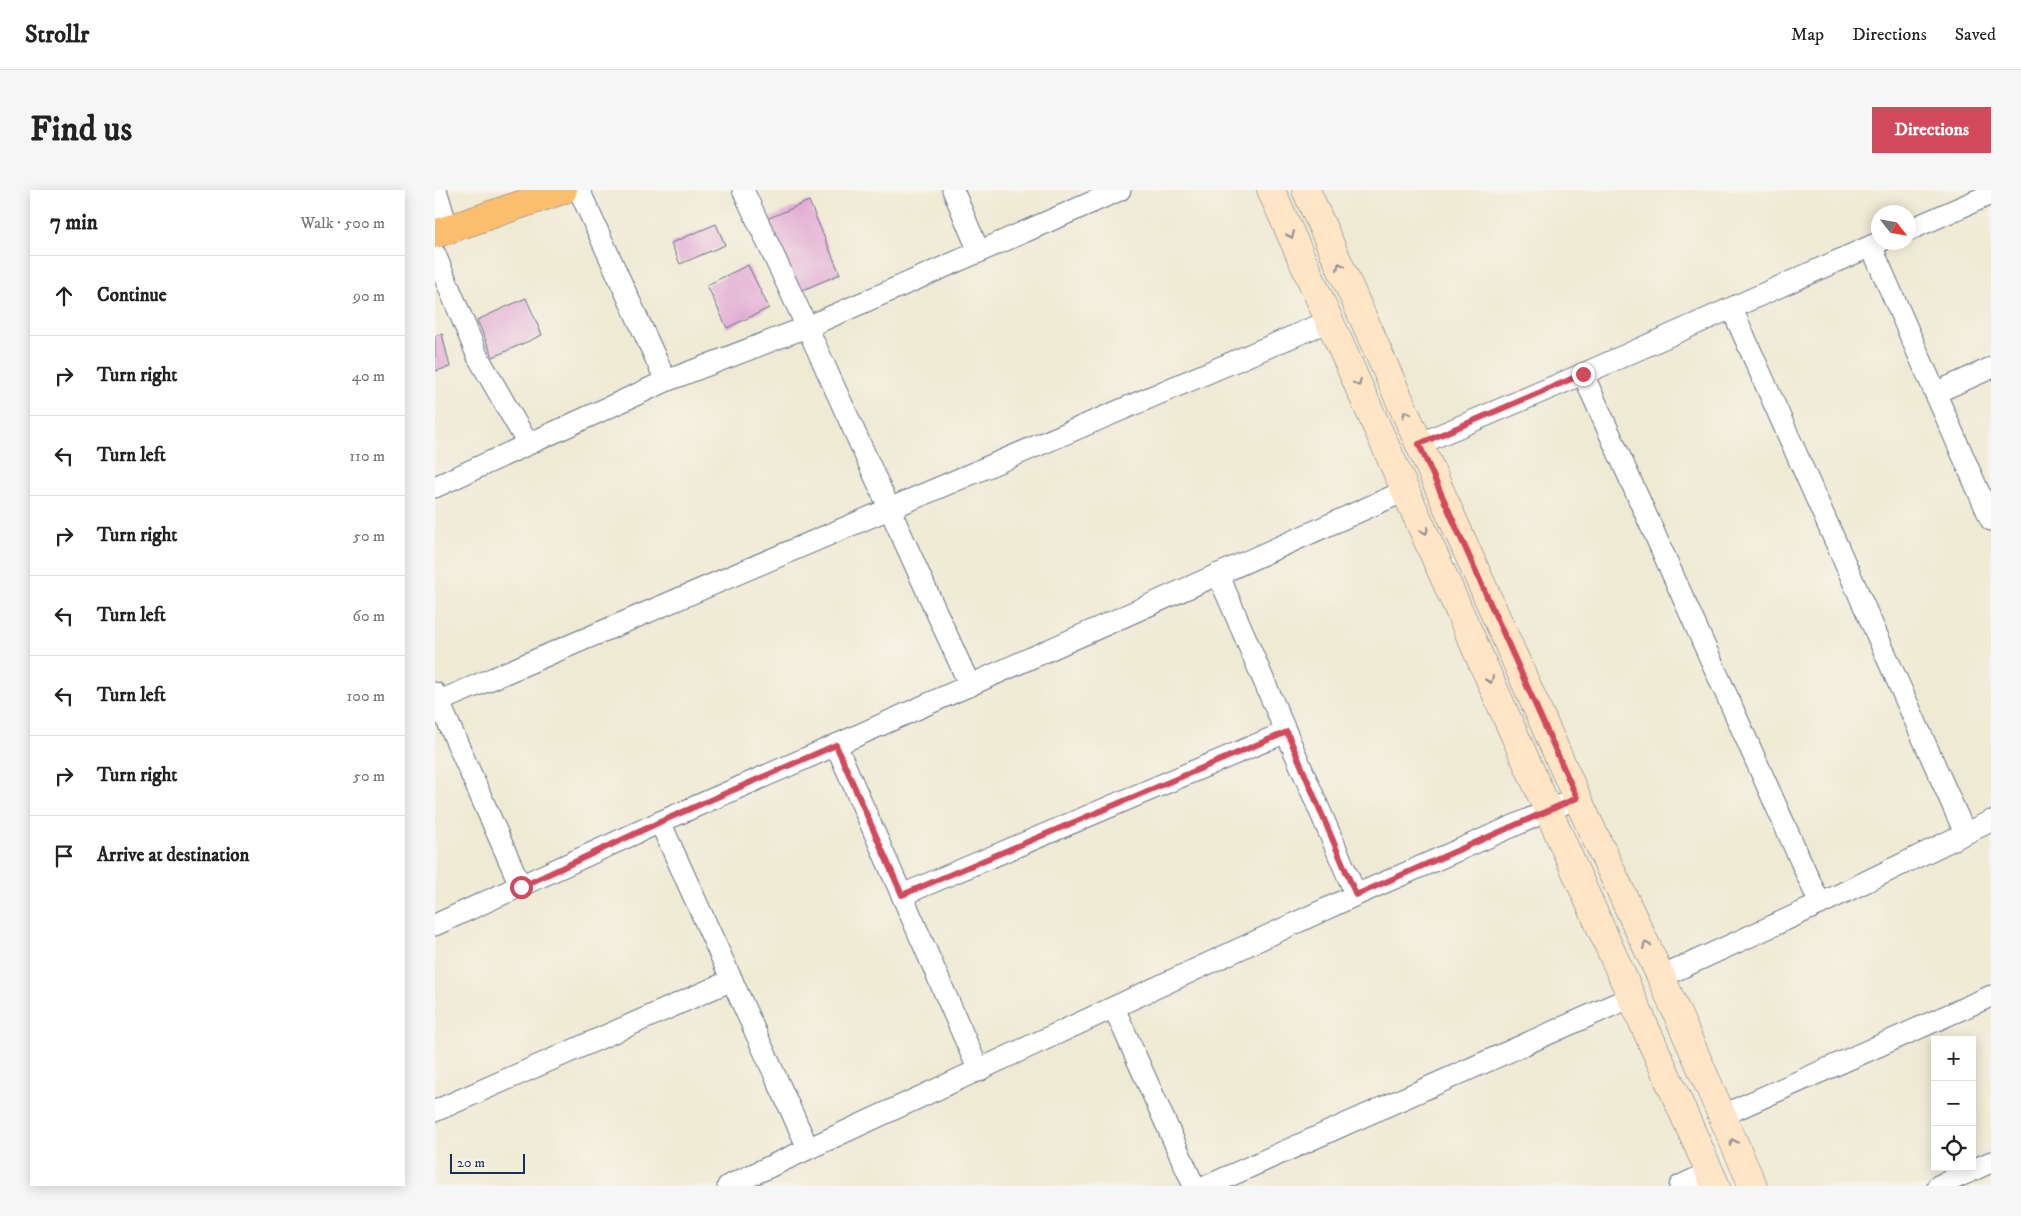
<!DOCTYPE html>
<meta charset="utf-8">
<style>
:root{--surface:#fff;--page:#f6f6f6;--text:#222;--muted:#767676;--line:#e0e0e0;--accent:#d1495b}
body{margin:0;font-family:"IM FELL DW Pica",serif;background:var(--page);color:var(--text)}
.controls{position:absolute;right:15px;bottom:15px;display:grid;overflow:hidden;border-radius:0px;box-shadow:0 2px 12px #0003}
.controls button{width:45px;height:45px;display:grid;place-items:center;padding:0;border:0;border-bottom:1px solid var(--line);background:var(--surface);color:var(--text);font:25px sans-serif}
.compass{position:absolute;left:1436px;top:15px;width:45px;height:45px;border-radius:50%;background:var(--surface);box-shadow:0 2px 12px #0003;rotate:121deg}
.scale{position:absolute;left:15px;bottom:12px;width:75px;box-sizing:border-box;padding-left:5px;border:2px solid #1b2f5e;border-top:0;font-size:14px;line-height:18px;white-space:nowrap;color:#1b2f5e;-webkit-text-stroke:4px #f7f3e8;paint-order:stroke}
.stop{position:absolute;width:15px;height:15px;margin:-11px;border:4px solid #d1495b;border-radius:50%;background:#fff}
.stop.end{background:#d1495b;border-color:#fff;box-shadow:0 1px 5px #0008}
.list{margin:0;padding:0;list-style:none}
h2{display:flex;justify-content:space-between;align-items:center;height:65px;margin:0;padding:0 20px;font-size:21px}
h2 small{font-size:16px;font-weight:400;color:var(--muted)}
.list li{display:grid;grid-template-columns:32px 1fr auto;gap:15px;align-items:center;box-sizing:border-box;height:80px;padding:0 20px;border-top:1px solid var(--line)}
.list b{display:block;font-size:19px;white-space:nowrap}
.list em{font-size:16px;font-style:normal;color:var(--muted)}
.icon{flex:none;width:28px;height:28px;fill:none;stroke:currentColor;stroke-width:2;stroke-linecap:round;stroke-linejoin:round}
.map{position:relative;flex:none;width:1556px;height:996px;overflow:hidden;border-radius:0px}
header{display:flex;align-items:center;gap:30px;box-sizing:border-box;height:70px;padding:0 25px;background:var(--surface);border-bottom:1px solid var(--line)}
header strong{font-size:24px}
nav{display:flex;gap:28px;margin-inline-start:auto;font-size:18px}
.intro{display:flex;align-items:center;justify-content:space-between;box-sizing:border-box;height:120px;padding:0 30px}
h1{margin:0;font-size:35px}
.button{padding:12px 22px;border-radius:0px;background:var(--accent);color:#fff;font-size:18px;font-weight:700}
main{display:flex;gap:30px;padding:0 30px}
aside{flex:1;background:var(--surface);border-radius:0px;box-shadow:0 2px 12px #0003}
.map>svg:first-child{display:block}
.building{fill:#e2add5}
.lines{fill:none;stroke-linecap:round;stroke-linejoin:round}
.street-casing{stroke:#657087;stroke-width:23}
.secondary-casing{stroke:#657087;stroke-width:29}
.primary-casing{stroke:#657087;stroke-width:29}
.street{stroke:#fff;stroke-width:21}
.secondary{stroke:#fde5c5;stroke-width:28}
.primary{stroke:#fbbe6e;stroke-width:28}
.oneway{stroke:#8c8a92}
.route{stroke:#d1495b;stroke-width:6}
</style>
<header>
<strong>Strollr</strong>
<nav><a>Map</a><a>Directions</a><a>Saved</a></nav>
</header>
<div class="intro"><h1>Find us</h1><a class="button">Directions</a></div>
<main>
<aside>
<h2>7 min<small>Walk · 500 m</small></h2>
<ul class="list">
<li><svg class="icon" aria-label="ahead" viewBox="0 0 24 24"><path d="M12 20V5M6 11l6-6 6 6"/></svg><div><b>Continue</b></div><em>90 m</em></li>
<li><svg class="icon" aria-label="right" viewBox="0 0 24 24"><path d="M7 20v-9h11M14 6l5 5-5 5"/></svg><div><b>Turn right</b></div><em>40 m</em></li>
<li><svg class="icon" aria-label="left" viewBox="0 0 24 24"><path d="M17 20v-9H6M10 6l-5 5 5 5"/></svg><div><b>Turn left</b></div><em>110 m</em></li>
<li><svg class="icon" aria-label="right" viewBox="0 0 24 24"><path d="M7 20v-9h11M14 6l5 5-5 5"/></svg><div><b>Turn right</b></div><em>50 m</em></li>
<li><svg class="icon" aria-label="left" viewBox="0 0 24 24"><path d="M17 20v-9H6M10 6l-5 5 5 5"/></svg><div><b>Turn left</b></div><em>60 m</em></li>
<li><svg class="icon" aria-label="left" viewBox="0 0 24 24"><path d="M17 20v-9H6M10 6l-5 5 5 5"/></svg><div><b>Turn left</b></div><em>100 m</em></li>
<li><svg class="icon" aria-label="right" viewBox="0 0 24 24"><path d="M7 20v-9h11M14 6l5 5-5 5"/></svg><div><b>Turn right</b></div><em>50 m</em></li>
<li><svg class="icon" aria-label="arrive" viewBox="0 0 24 24"><path d="M6 21V4h12l-3 4 3 4H6"/></svg><div><b>Arrive at destination</b></div></li>
</ul>
</aside>
<div class="map">
<svg width="1556" height="996" viewBox="0 0 1556 996">
<rect width="100%" height="100%" fill="#f7f3e8"/>
<filter id="ink" filterUnits="userSpaceOnUse"><feTurbulence type="fractalNoise" baseFrequency=".02" numOctaves="2"/><feDisplacementMap in="SourceGraphic" scale="10" xChannelSelector="R" yChannelSelector="G"/><feConvolveMatrix kernelMatrix="1 2 1 2 8 2 1 2 1" color-interpolation-filters="sRGB"/></filter>
<filter id="wash" filterUnits="userSpaceOnUse"><feTurbulence type="fractalNoise" baseFrequency=".0096" numOctaves="4" result="noise"/><feDisplacementMap in="SourceGraphic" scale="20" xChannelSelector="R" yChannelSelector="G"/><feGaussianBlur stdDeviation="1.12" result="paint"/><feColorMatrix in="noise" values="0 0 0 0 0 0 0 0 0 0 0 0 0 0 0 0 0 1.4 0 .05"/><feComposite in="paint" operator="in"/></filter>
<g filter="url(#wash)">
<rect width="100%" height="100%" fill="#efead3"/>
<g id="blocks">
<g class="building">
<polygon points="374,11 405,84 363,102 332,29"/>
<polygon points="281,34 290,55 245,74 236,53"/>
<polygon points="313,75 334,118 292,138 272,95"/>
<polygon points="91,108 107,145 58,167 42,130"/>
<polygon points="7,144 15,177 0,181 0,146"/>
</g>
</g>
</g>
<g filter="url(#ink)">
<use href="#blocks" fill-opacity="0" stroke="#657087" stroke-width="1"/>
<g class="lines">
<g class="street-casing">
<g id="street">
<polyline points="1,0 13,39"/>
<polyline points="144,0 231,191"/>
<polyline points="308,0 372,137 535,496"/>
<polyline points="518,0 544,62"/>
<polyline points="1474,40 1556,4"/>
<polyline points="1436,56 1556,330"/>
<polyline points="0,64 43,167 93,254"/>
<polyline points="1297,119 1530,643"/>
<polyline points="1148,184 1385,714"/>
<polyline points="1500,203 1556,178"/>
<polyline points="984,254 1148,184 1445,52"/>
<polyline points="0,297 231,191 372,137 685,0"/>
<polyline points="783,384 921,705"/>
<polyline points="0,503 86,697"/>
<polyline points="0,513 894,131"/>
<polyline points="401,555 544,881"/>
<polyline points="225,632 373,958"/>
<polyline points="467,705 851,542"/>
<polyline points="0,735 225,632 401,555 972,300"/>
<polyline points="1226,787 1385,714 1556,631"/>
<polyline points="679,818 759,996"/>
<polyline points="0,921 297,790"/>
<polyline points="1286,926 1556,806"/>
<polyline points="293,996 921,705 1142,608"/>
<polyline points="772,996 1196,807"/>
<polyline points="1245,996 1275,982"/>
<polyline points="1503,996 1556,972"/>
</g>
</g>
<g class="secondary-casing">
<g id="secondary">
<polyline points="836,0 1281,996"/>
<polyline points="871,0 1142,608 1226,787 1318,996"/>
</g>
</g>
<g class="primary-casing">
<polyline id="primary" points="0,44 128,0"/>
</g>
<use href="#street" class="street"/>
<use href="#secondary" class="secondary"/>
<use href="#primary" class="primary"/>
</g>
<defs><path id="oneway-chevron" d="M-2-3.5L2.5 0L-2 3.5" fill="none" stroke-width="1.6" stroke-linecap="round" stroke-linejoin="round" transform="scale(1.25)"/></defs>
<g class="oneway">
<use href="#oneway-chevron" transform="translate(856 45) rotate(66)"/>
<use href="#oneway-chevron" transform="translate(905 76) rotate(-114)"/>
<use href="#oneway-chevron" transform="translate(923 193) rotate(65)"/>
<use href="#oneway-chevron" transform="translate(971 224) rotate(-114)"/>
<use href="#oneway-chevron" transform="translate(990 341) rotate(66)"/>
<use href="#oneway-chevron" transform="translate(1055 490) rotate(66)"/>
<use href="#oneway-chevron" transform="translate(1211 755) rotate(-115)"/>
<use href="#oneway-chevron" transform="translate(1298 952) rotate(-114)"/>
</g>
</g>
<g class="lines" filter="url(#ink)">
<polyline class="route" points="86,697 225,632 401,555 467,705 852,542 921,705 1142,608 984,254 1148,184"/>
</g>
</svg>
<div class="controls">
<button>+</button>
<button>−</button>
<button><svg class="icon" aria-label="locate" viewBox="0 0 24 24"><circle cx="12" cy="12" r="6"/><path d="M12 2v4M12 18v4M2 12h4M18 12h4"/></svg></button>
</div>
<svg class="compass" viewBox="-18 -18 36 36"><path d="M0-13l5 13h-10z" fill="#e53935"/><path d="M0 13l5-13h-10z" fill="#767676"/></svg>
<div class="scale">20 m</div>
<div class="stop" style="left:86px;top:697px"></div>
<div class="stop end" style="left:1148px;top:184px"></div>
</div>
</main>
